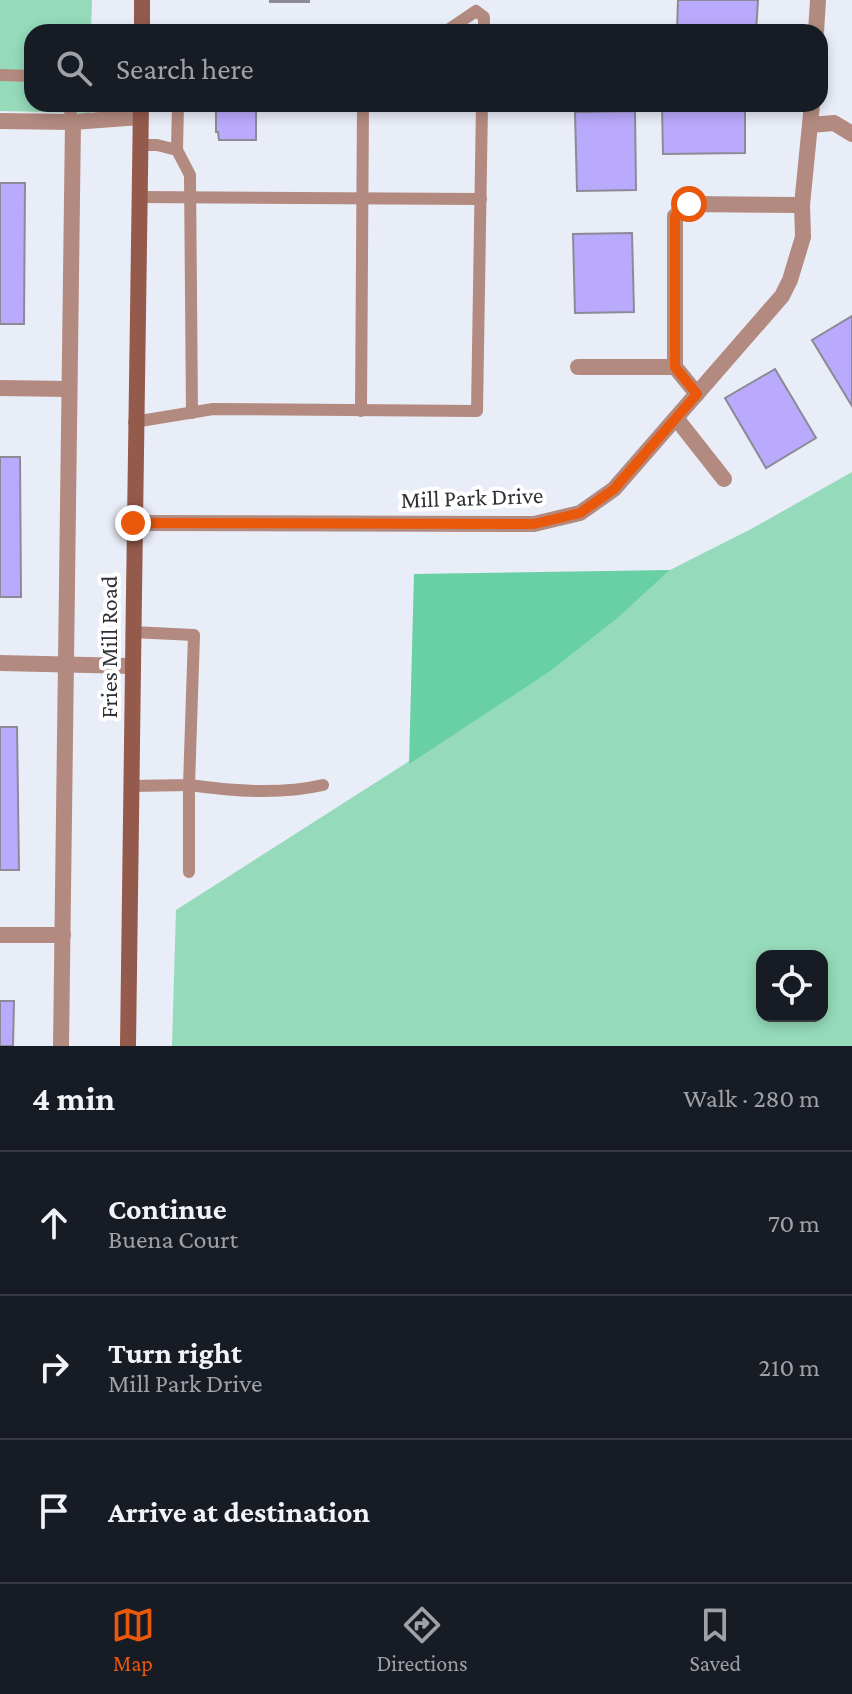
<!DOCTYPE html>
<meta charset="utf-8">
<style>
:root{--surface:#171b24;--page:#20242c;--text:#f1f3f6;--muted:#9ea1a6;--line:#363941;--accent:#ea580c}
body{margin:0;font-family:"Crimson Pro",serif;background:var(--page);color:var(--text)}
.controls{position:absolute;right:24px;bottom:24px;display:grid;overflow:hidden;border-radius:16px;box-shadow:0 4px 12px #0003}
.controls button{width:72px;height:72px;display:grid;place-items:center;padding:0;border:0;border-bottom:2px solid var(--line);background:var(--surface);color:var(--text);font:40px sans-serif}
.stop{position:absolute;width:24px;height:24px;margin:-18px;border:6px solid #ea580c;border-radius:50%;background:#fff}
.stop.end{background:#ea580c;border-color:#fff;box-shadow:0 2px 8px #0008}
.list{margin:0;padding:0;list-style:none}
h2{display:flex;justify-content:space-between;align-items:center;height:104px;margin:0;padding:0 32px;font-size:34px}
h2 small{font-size:26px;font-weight:400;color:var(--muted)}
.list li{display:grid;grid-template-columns:52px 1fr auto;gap:24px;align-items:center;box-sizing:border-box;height:144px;padding:0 32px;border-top:2px solid var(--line)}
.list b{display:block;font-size:30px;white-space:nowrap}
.list p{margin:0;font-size:26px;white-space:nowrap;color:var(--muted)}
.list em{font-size:26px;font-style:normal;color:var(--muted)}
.icon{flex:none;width:44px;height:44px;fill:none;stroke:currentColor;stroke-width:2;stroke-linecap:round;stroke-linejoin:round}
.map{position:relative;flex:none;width:852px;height:1046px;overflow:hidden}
.search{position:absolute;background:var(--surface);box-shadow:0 4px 12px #0003;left:24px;right:24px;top:24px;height:88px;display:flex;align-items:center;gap:20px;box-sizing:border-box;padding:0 28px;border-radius:24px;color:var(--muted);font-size:30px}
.sheet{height:536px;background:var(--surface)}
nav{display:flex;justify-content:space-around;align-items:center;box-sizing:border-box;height:112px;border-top:2px solid var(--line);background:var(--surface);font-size:22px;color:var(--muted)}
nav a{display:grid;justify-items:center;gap:4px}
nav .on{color:var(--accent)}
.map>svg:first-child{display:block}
.green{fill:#95daba;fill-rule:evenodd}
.forest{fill:#68d0a4}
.building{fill:#baaafd;stroke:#8b8a95;stroke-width:2}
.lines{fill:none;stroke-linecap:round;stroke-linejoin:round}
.lane{stroke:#b38a7f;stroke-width:12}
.street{stroke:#b38a7f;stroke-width:16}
.secondary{stroke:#945a4c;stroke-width:16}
.route{stroke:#ea580c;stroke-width:10}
.labels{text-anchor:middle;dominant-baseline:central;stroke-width:8;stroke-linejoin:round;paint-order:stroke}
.street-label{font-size:24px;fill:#303135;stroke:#fff}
</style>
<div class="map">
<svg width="852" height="1046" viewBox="0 0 852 1046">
<rect width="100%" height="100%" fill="#e9edf8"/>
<g class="green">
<polygon points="0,0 92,0 91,32 32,32 32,104 91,104 90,113 0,111"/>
<path d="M852,472V1046H172L176,910L552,670L619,617L670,570L753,528ZM762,956H822V1016H762Z"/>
</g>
<polygon class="forest" points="670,570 619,617 552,670 409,764 414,574"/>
<g class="building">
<rect x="270" y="0" width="39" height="2"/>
<polygon points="678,0 758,0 756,32 677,32"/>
<polygon points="216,104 256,104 256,140 219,140 218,132 216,132"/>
<polygon points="662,104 745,104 745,153 663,154"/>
<polygon points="635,111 636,190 577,191 575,112"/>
<polygon points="0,183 25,183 24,324 0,324"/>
<polygon points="632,233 634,312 575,313 573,234"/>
<polygon points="852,316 852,406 812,340"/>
<polygon points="775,369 816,438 766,468 725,398"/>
<polygon points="0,457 20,457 21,597 0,597"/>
<polygon points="0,727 17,727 19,870 0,870"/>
<polygon points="0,1001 14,1001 13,1046 0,1046"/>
</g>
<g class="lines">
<g class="lane">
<polyline points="445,32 476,11 484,17 484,32"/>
<polyline points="0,75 32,76"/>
<polyline points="68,104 73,122"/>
<polyline points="140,145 157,145 177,150 190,175 192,413"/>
<polyline points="177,150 178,104"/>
<polyline points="139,197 481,199"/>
<polyline points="361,411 363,104"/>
<polyline points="134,422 213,409 477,411 482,104"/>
<polyline points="132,632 194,635 189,785 132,786"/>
<path d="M189,872V785C233,791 279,795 323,785"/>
</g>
<g class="street">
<polyline points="816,32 818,0"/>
<polyline points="0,121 73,122 140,117"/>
<polyline points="810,125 834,123 852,134"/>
<polyline points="578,367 675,367"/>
<polyline points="0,388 68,389"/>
<polyline points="697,394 675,367 675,216 689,204 802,205"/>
<polyline points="676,418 724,479"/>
<polyline points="133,523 534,524 580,513 614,489 782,296 790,280 803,237 802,205 812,104"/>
<polyline points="0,663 131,666"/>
<polyline points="0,935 63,935"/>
<polyline points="61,1046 73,122"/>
</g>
<g class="secondary">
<polyline points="142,32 142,0"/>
<path d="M128,1046C134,732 134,418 141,104"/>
</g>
</g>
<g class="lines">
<polyline class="route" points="133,523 534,524 580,513 614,489 697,394 675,367 675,216 689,204"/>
</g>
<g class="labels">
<g class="street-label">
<text transform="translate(472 497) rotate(-2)">Mill Park Drive</text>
<text transform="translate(108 647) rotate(-90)">Fries Mill Road</text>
</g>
</g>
</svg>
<div class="controls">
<button><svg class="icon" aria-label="locate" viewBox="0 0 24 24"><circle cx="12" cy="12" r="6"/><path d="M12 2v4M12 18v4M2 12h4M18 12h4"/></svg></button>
</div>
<div class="stop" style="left:689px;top:204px"></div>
<div class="stop end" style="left:133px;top:523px"></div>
<div class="search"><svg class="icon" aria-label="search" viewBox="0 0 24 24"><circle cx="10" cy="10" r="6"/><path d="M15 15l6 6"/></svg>Search here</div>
</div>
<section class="sheet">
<h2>4 min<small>Walk · 280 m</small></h2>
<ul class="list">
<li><svg class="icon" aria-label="ahead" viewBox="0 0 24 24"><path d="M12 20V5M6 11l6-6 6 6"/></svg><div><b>Continue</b><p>Buena Court</p></div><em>70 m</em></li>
<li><svg class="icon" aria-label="right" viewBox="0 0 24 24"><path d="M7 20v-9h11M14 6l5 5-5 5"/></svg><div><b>Turn right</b><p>Mill Park Drive</p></div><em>210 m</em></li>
<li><svg class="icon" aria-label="arrive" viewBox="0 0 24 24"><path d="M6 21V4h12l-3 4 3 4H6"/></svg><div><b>Arrive at destination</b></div></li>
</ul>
</section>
<nav>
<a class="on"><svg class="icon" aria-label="map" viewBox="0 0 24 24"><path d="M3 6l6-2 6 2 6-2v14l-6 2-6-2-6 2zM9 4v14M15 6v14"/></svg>Map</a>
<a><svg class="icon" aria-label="directions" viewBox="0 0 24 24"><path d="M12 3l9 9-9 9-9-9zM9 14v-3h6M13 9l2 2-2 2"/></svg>Directions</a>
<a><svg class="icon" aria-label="saved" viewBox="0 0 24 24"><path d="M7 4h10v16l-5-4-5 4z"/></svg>Saved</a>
</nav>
